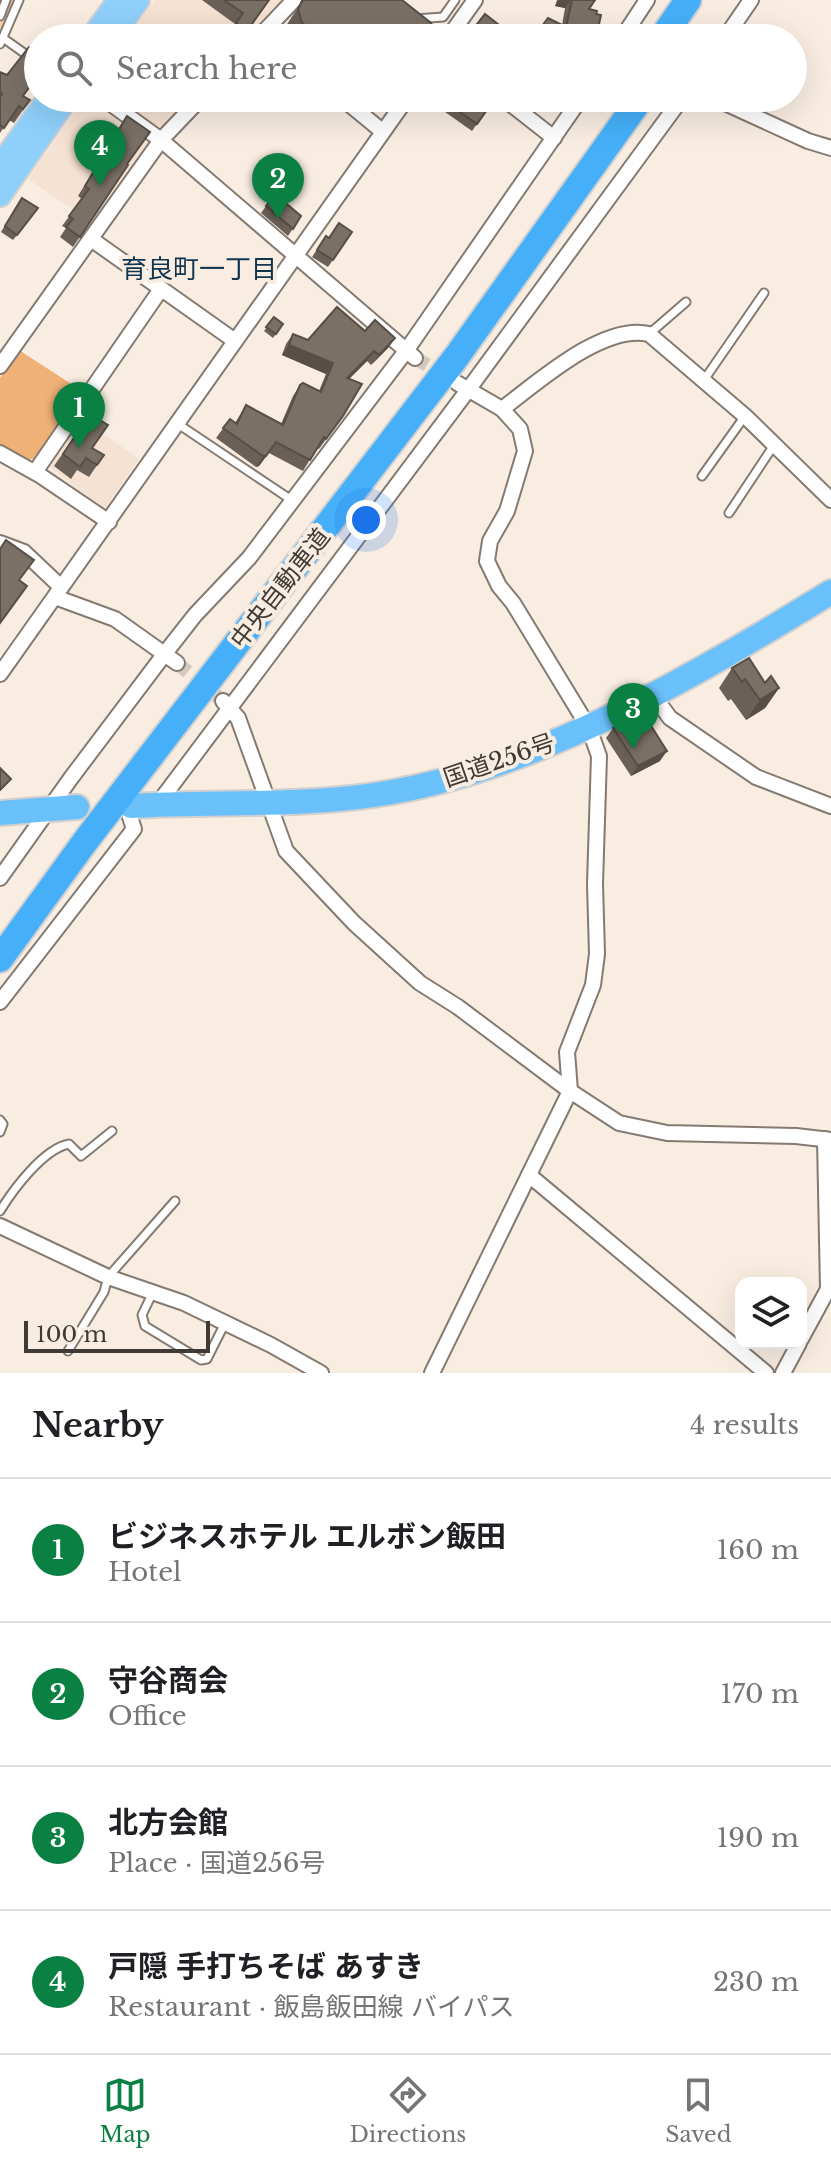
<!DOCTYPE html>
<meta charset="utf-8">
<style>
:root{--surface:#fff;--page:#f2f2f2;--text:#202124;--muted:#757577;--line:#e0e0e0;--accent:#0b8043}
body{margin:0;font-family:"Libre Baskerville","Noto Sans JP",serif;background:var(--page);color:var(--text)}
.controls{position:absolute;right:24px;bottom:24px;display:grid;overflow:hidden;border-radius:16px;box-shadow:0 8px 32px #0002}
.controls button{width:72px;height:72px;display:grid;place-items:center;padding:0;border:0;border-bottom:2px solid var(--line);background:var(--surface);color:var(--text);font:40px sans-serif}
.scale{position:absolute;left:24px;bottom:20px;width:186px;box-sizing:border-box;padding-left:8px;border:4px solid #3e3a35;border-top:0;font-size:22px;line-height:28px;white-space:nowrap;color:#3e3a35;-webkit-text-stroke:6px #f9ede2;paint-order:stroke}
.you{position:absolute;left:366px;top:520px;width:28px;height:28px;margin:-20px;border:6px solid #fff;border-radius:50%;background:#1a73e8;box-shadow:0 0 0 12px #1a73e833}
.badge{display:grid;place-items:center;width:52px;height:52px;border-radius:50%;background:var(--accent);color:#fff;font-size:26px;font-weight:700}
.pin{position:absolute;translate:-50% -66px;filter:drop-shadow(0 2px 4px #0008)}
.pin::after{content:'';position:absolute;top:42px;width:28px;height:24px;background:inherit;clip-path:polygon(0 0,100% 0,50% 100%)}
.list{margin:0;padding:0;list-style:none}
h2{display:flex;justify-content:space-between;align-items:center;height:104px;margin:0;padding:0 32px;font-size:34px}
h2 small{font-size:26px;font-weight:400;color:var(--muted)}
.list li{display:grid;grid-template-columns:52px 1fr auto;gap:24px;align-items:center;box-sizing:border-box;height:144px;padding:0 32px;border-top:2px solid var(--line)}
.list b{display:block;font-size:30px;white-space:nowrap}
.list p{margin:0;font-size:26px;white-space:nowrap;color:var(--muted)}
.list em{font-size:26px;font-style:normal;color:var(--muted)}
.icon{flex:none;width:44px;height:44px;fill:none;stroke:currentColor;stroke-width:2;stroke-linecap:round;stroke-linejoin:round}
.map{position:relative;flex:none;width:831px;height:1373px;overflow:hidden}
.search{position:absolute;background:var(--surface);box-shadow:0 8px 32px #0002;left:24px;right:24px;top:24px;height:88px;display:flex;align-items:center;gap:20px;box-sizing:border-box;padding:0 28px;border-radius:44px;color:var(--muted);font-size:30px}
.sheet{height:680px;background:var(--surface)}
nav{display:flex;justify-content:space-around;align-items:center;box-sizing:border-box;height:112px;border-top:2px solid var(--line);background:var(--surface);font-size:22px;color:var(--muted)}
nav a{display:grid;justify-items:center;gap:4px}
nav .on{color:var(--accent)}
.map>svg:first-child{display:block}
.built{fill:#f5e2d2}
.green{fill:#f0b177}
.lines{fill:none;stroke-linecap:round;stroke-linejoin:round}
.stream{stroke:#f6c9a1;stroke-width:4}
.minor-tunnel{stroke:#d4c9bf;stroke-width:14;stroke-dasharray:14 7;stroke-linecap:butt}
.service-casing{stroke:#857a71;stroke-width:11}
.minor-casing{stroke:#857a71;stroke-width:18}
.primary-casing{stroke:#d1d0cf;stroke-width:26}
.trunk-casing{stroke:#d1d0cf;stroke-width:28}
.motorway-casing{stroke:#d1d0cf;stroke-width:30}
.service{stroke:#fff;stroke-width:7}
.minor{stroke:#fff;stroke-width:14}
.primary{stroke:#8fd0fb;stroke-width:22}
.trunk{stroke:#6ac0fa;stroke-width:24}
.motorway{stroke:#45b0f9;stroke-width:26}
.wall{fill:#6a6058}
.shaded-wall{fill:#564e47}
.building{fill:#7b7066;stroke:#564e47;stroke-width:2}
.labels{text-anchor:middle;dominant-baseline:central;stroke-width:8;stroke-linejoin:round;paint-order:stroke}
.street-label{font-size:24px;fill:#3e3a35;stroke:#f9ede2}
.neighbourhood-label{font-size:26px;fill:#11354e;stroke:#f9ede2}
</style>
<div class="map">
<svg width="831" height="1373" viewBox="0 0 831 1373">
<rect width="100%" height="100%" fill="#f9ede2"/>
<g class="built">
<polygon points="155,0 283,0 247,38 127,38"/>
<polygon points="85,98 94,98 149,138 149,148 94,224 28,179"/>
<polygon points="113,98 189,98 162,126 154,128"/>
<polygon points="79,417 139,459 106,507 103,507 46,465"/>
</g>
<polygon class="green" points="19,350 82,391 36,458 25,461 0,447 0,378"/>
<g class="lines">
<polyline class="stream" points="0,29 12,0"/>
<g class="minor-tunnel">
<polyline points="415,358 446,376"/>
<polyline points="177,663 223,701"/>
</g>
<g class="service-casing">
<g id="service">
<polyline points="0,16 6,0"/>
<polyline points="415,19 443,17 455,0"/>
<polyline points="3,38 38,63"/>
<polyline points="0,44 19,0"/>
<polyline points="649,334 686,302"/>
<polyline points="704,380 764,293"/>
<polyline points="178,424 293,501"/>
<polyline points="702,476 745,416"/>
<polyline points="729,513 774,445"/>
<polyline points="0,1120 3,1124 0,1132"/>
<path d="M0,1211C13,1190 43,1149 69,1144L81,1156L112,1131"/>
<polyline points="153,1292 142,1315 145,1326 201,1360 207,1359 225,1323"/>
<polyline points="68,1351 104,1292 108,1277 175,1201"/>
</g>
</g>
<g class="minor-casing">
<g id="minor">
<polyline points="258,38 294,0"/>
<polyline points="448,38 475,0"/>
<polyline points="622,38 647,0"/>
<polyline points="725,38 751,0"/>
<polyline points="103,98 161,140 415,358"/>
<polyline points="342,98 382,131"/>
<polyline points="503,98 554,138"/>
<polyline points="714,98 808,141 831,148"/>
<polyline points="91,239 235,341"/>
<polyline points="0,366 161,140 201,98"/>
<path d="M502,409C537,383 603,323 649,334L745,416L831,500"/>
<polyline points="0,453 41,476 109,522"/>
<polyline points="35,472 161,289"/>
<polyline points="0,543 24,552 61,587"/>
<polyline points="55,597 115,619 177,663"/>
<polyline points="0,674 407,98"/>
<polyline points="653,695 670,718 756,777 831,806"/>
<polyline points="223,701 238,718 286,851 354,923 420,983 458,1007 570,1091 619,1123 667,1133 796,1136 831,1140"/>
<polyline points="157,805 468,390 682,98"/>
<polyline points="0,878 71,778 166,652 195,615 249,558 406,351 581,98"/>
<polyline points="0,1002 134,829 130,817 137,806"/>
<polyline points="529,1175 766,1373"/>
<polyline points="0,1226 108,1277 184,1303 271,1345 321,1373"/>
<polyline points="801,1339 828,1289 825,1139"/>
<polyline points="432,1373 570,1091 567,1052 593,985 597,954 595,884 599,756 589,728 513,603 499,586 487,561 490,541 507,511 525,451 520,429 502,409 457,383"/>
<polyline points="783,1373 799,1343"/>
</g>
</g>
<g class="primary-casing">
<g id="primary">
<polyline points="92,38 119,0"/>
<polyline points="111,38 138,0"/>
<polyline points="0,166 49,98"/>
<polyline points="0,195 67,98"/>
</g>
</g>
<g class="trunk-casing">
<g id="trunk">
<path d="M131,806C212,801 294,807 374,795C533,772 696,675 831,592"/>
<polyline points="0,813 77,807"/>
</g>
</g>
<g class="motorway-casing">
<g id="motorway">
<polyline points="662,38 688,0"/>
<polyline points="0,959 84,843 457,356 641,98"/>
</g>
</g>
<use href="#service" class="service"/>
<use href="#minor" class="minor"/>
<use href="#primary" class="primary"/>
<use href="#trunk" class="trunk"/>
<use href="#motorway" class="motorway"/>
</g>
<g class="wall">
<polygon points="202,0 269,0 242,38 235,38 228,34 235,24"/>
<polygon points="557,0 595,0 589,9 596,38 562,25 565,8 555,6"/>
<polygon points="302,1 431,38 287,38 284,29"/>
<polygon points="0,72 7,75 38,76 23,96 30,100 14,123 9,120 0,133"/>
<polygon points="437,98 477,98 489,107 472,131 438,107 440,105 434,101"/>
<polygon points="127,116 127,164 128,165 73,247 60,237 66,228 62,226 82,199 78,196"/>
<polygon points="275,194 301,216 288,236 261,213"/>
<polygon points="18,204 38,208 13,240 1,232"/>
<polygon points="352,232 328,267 312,257 326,236 329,238"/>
<polygon points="274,317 283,324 273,338 264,331"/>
<polygon points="365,331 395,338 388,348 371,365 367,361 349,379 343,416 319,449 317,448 303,471 269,453 259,466 256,467 216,438 230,419 235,423 246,405 281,424 293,396 300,385 319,391 326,374 282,355 286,344 293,334 308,340"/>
<polygon points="90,414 92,448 104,455 89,477 77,470 71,479 54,466"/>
<polygon points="732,668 779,688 765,708 746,720 731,699 728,701 719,688"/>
<polygon points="613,728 660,761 631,776 606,738"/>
</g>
<g class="shaded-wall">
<polygon points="559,0 571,0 565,8 555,6"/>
<polygon points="319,26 311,38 300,38 308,28"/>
<polygon points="395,338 388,348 371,365 379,355"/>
<polygon points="289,345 333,363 326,374 282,355"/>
<polygon points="374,351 367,361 340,388 347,378"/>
<polygon points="263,456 266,456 259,466 256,467"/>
<polygon points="779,688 765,708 746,720 760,700"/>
<polygon points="667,751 660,761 631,776 638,766"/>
</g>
<g class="building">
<polygon points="224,0 269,0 247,31 236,23 243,13"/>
<polygon points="305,0 402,0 431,23 434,30 432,37 431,38 334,38 319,26 308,28 302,23 298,9 302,1"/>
<polygon points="572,0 595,0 589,9 597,11 596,14 601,15 596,38 533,38 548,18 566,27"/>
<polygon points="485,14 508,32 504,37 505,38 468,38 467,37"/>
<polygon points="29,47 38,53 38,75 23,96 30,100 23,109 19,106 4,128 0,125 0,96 2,94 0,91 0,72 7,75"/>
<polygon points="444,98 477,98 489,107 477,124 443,100"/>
<polygon points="127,116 150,132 127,164 128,165 80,237 66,227 73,219 69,216 89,189 85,186"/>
<polygon points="275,194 301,216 293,229 266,206"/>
<polygon points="22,198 38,208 17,235 5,226"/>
<polygon points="339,223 352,232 333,260 317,250 326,236 329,238"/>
<polygon points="337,307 365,331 375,320 395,338 379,355 374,351 347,378 362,384 343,416 326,439 324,437 310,460 276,442 266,456 263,456 223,428 230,419 237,424 246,405 283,425 300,385 303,383 321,392 333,363 289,345 293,334 308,340"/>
<polygon points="274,317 283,324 276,334 266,327"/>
<polygon points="90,414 108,425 92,448 104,455 97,465 86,458 80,467 63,454"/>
<polygon points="6,540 34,560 19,580 27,586 0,623 0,549"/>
<polygon points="749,658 765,683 771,676 779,688 760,700 745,679 742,682 732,668"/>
<polygon points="643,713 667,751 638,766 613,728"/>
<polygon points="0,768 11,779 0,790"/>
</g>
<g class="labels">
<g class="street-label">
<text transform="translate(280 588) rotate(-52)">中央自動車道</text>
<text transform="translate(499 760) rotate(-19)">国道256号</text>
</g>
<g class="neighbourhood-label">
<text x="199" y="269">育良町一丁目</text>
</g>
</g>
</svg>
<div class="controls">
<button><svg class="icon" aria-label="layers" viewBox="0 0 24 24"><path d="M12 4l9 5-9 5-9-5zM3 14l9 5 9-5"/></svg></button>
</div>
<div class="scale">100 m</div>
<div class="you"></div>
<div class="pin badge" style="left:79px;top:448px">1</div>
<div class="pin badge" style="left:278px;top:219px">2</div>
<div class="pin badge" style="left:633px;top:749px">3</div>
<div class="pin badge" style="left:100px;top:186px">4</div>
<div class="search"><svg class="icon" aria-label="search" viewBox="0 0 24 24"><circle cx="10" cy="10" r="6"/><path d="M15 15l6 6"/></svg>Search here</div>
</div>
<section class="sheet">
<h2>Nearby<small>4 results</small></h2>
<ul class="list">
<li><span class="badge">1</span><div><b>ビジネスホテル エルボン飯田</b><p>Hotel</p></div><em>160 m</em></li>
<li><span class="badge">2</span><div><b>守谷商会</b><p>Office</p></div><em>170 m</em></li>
<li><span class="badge">3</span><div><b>北方会館</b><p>Place · 国道256号</p></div><em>190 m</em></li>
<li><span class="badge">4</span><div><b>戸隠 手打ちそば あすき</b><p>Restaurant · 飯島飯田線 バイパス</p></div><em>230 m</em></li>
</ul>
</section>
<nav>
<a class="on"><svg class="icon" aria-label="map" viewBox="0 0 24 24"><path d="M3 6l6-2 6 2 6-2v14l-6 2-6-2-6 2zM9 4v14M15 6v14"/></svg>Map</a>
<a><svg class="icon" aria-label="directions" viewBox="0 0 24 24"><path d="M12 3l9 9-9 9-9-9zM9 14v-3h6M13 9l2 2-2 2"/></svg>Directions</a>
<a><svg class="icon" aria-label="saved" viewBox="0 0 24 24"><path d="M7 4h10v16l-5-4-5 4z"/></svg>Saved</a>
</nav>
